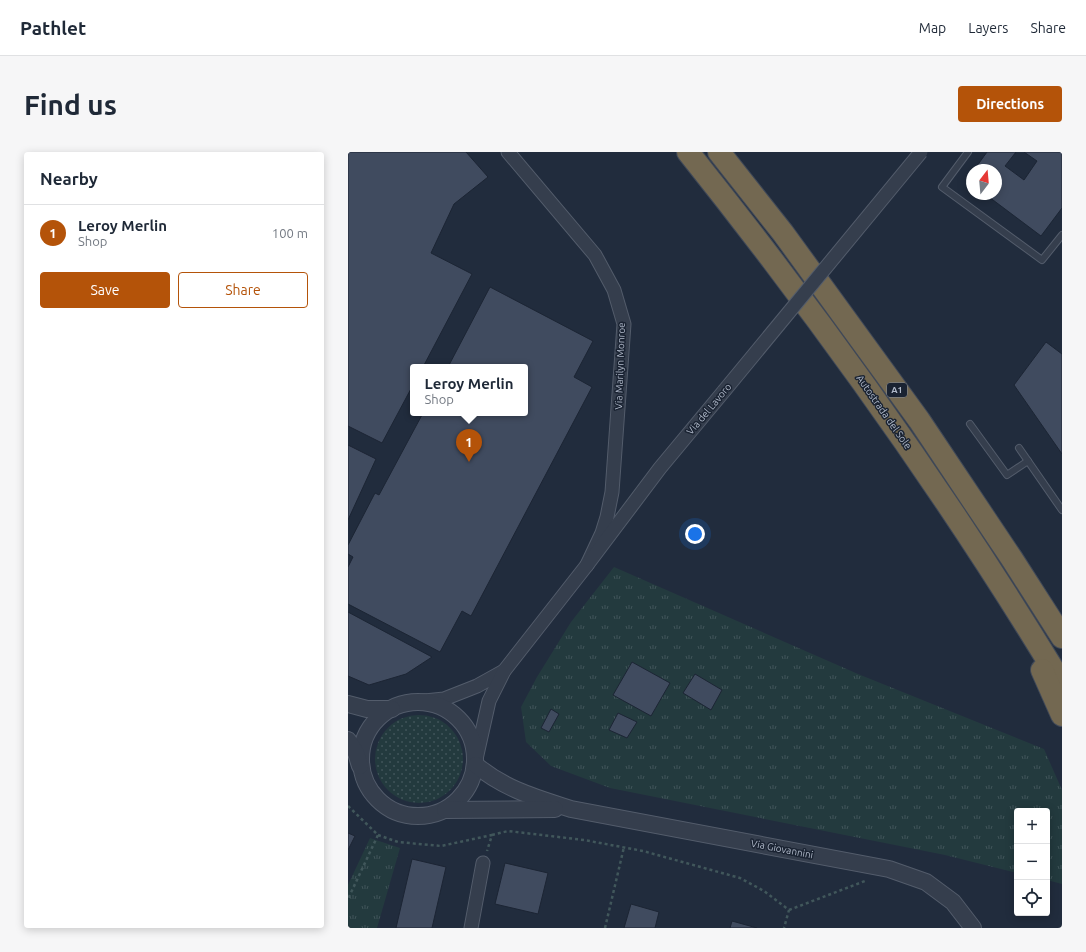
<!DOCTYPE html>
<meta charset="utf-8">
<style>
:root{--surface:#fff;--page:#f6f6f7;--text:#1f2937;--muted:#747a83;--line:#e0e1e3;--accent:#b45309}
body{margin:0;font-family:Ubuntu,sans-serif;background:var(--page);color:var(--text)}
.controls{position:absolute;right:12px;bottom:12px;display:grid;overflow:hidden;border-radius:4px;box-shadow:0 2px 10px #0003}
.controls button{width:36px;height:36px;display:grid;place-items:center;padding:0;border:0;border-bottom:1px solid var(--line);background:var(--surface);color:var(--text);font:20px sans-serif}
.compass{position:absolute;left:618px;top:12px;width:36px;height:36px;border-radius:50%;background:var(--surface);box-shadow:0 2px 10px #0003;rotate:16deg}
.you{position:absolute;left:347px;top:382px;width:14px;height:14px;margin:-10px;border:3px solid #fff;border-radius:50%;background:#1a73e8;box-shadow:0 0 0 6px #1a73e833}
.badge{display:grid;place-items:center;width:26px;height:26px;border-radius:50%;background:var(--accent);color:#fff;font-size:13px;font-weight:700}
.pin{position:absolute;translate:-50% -33px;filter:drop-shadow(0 1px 2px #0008)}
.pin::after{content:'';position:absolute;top:21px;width:14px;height:12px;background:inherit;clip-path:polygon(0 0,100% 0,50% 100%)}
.popup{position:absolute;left:62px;top:212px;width:118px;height:52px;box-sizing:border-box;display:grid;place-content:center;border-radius:4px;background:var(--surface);filter:drop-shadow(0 1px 3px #0005);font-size:13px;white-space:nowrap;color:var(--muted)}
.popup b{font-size:15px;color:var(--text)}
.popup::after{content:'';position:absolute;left:50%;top:100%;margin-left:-8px;border:8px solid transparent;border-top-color:var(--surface)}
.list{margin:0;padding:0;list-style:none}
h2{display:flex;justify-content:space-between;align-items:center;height:52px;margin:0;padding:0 16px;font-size:17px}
h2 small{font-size:13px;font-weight:400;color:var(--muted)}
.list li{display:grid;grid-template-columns:26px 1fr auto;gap:12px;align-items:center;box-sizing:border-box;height:56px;padding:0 16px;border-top:1px solid var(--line)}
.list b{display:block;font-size:15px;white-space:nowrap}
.list p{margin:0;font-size:13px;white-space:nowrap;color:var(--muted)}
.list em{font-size:13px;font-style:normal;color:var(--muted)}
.actions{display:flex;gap:8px;padding:12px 16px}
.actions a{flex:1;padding:9px 0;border:1px solid var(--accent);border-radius:4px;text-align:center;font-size:14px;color:var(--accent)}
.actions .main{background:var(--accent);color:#fff}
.icon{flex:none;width:22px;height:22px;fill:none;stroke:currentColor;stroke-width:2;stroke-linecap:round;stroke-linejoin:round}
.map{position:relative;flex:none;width:714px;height:776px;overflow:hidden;border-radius:4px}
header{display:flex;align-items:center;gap:24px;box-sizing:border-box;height:56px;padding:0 20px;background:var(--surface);border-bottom:1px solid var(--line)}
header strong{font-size:19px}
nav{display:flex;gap:22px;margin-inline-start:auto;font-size:14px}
.intro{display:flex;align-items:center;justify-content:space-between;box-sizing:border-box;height:96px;padding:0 24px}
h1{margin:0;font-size:28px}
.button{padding:10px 18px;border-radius:4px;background:var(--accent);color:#fff;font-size:14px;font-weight:700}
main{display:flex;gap:24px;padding:0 24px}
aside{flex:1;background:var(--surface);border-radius:4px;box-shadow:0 2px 10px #0003}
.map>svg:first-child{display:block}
.grass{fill:url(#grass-dots)}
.park{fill:url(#park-tufts)}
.building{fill:#404b5f;stroke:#1c2534}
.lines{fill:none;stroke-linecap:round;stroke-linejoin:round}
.service-casing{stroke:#535c6b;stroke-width:8}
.minor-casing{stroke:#535c6b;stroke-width:15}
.tertiary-casing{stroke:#535c6b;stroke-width:18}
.motorway-casing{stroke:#404958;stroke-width:24}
.path{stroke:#41575b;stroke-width:2.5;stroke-dasharray:3 3;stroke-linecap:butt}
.service{stroke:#353e4d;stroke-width:6}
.minor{stroke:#353e4d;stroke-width:13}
.tertiary{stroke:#353e4d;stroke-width:16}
.motorway{stroke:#736851;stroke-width:22}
.minor-bridge-casing{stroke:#535c6b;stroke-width:15;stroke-linecap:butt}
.minor-bridge{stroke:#353e4d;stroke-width:13}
.labels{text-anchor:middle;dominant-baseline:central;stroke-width:3;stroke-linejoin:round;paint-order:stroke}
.shield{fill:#1a2332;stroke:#838c9c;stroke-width:1}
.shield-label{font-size:9px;font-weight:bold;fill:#b0b9c9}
.street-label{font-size:10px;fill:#b0b9c9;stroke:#1a2332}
</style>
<header>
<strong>Pathlet</strong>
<nav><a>Map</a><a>Layers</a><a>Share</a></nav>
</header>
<div class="intro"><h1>Find us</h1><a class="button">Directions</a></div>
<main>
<aside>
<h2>Nearby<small></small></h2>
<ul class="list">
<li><span class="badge">1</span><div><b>Leroy Merlin</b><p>Shop</p></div><em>100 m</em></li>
</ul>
<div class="actions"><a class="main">Save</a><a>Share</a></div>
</aside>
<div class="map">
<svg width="714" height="776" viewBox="0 0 714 776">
<defs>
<pattern id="grass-dots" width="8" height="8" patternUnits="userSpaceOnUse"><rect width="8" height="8" fill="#233a3e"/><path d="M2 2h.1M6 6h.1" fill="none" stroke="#405459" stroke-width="1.8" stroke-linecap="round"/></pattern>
<pattern id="park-tufts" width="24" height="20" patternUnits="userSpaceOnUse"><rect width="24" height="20" fill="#233a3e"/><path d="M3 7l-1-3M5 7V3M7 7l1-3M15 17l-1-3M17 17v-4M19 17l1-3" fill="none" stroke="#405459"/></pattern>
</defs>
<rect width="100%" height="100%" fill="#212c3d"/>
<circle class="grass" cx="71" cy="607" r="44"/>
<g class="park">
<polygon points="266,415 510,522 696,597 714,638 714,732 699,728 699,659 669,659 669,721 597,703 262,636 203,614 178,590 173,555 189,525 223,470"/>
<polygon points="22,686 52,696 29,776 0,776 0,733"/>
</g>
<g class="building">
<polygon points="0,0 118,0 140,25 106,52 83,101 124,122 75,215 65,215 65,233 34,291 0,274"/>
<polygon points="639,0 668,0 657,14 676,28 689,9 676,0 714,0 714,56 693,84 637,42 648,42 648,18 626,18"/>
<polygon points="142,135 245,189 226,225 244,235 123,464 114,459 92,500 0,452 0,415 5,405 0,402 0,393 27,341 31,343 75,261 177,261 177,215 100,215"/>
<polygon points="698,190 714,202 714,302 666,233"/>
<polygon points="0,293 28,307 0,368"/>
<polygon points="0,460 84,505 58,522 21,533 0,524"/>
<polygon points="284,510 322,531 303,564 265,543"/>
<polygon points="347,522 374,538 363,558 335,541"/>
<polygon points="203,557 211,562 201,580 193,576"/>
<polygon points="270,561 289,570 279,586 261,578"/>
<polygon points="0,681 7,684 0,698"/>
<polygon points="64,707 98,715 84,776 48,776"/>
<polygon points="157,711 200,721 190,762 147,752"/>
<polygon points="283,752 311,760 307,776 276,776"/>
<polygon points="384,769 409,776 382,776"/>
</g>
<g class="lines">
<g class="service-casing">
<g id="service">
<polyline points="620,0 594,35 694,108 714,83"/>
<polyline points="622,272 659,323 680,309"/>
<polyline points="671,296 714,358"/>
</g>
</g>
<g class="minor-casing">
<g id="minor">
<polyline points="160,0 247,103 266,138 276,172 264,340 259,365 254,381 239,413"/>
<polyline points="67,550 96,547 129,534 156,519"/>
<polyline points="128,607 141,549 156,519 239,413 312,316 376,239"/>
<polyline points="123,776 135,711"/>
</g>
</g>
<g class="tertiary-casing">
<g id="tertiary">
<circle cx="70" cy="607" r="57"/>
<polyline points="0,552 19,557 44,557"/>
<polyline points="0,588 8,601 12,614"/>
<path d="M128,613C156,637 189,646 223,657L541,717L578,730L605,750L625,776"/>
<polyline points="97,658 207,657"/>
</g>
</g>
<g class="motorway-casing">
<g id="motorway">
<path d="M340,0C475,169 602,346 714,532"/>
<polyline points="371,0 435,81 571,268 664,407 714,485"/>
<polyline points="694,518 714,563"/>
</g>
</g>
<g class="path">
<polyline points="0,654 30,683 0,747"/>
<polyline points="30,683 50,690 93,694 144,683 139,699"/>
<polyline points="144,683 160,679 236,688 295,699 392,726 416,739 441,758 436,776"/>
<polyline points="441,758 517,729"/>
<polyline points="257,776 276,695"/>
</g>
<use href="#service" class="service"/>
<use href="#minor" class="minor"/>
<use href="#tertiary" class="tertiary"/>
<use href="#motorway" class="motorway"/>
<g class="minor-bridge-casing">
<polyline id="minor-bridge" points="376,239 573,0"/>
</g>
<use href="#minor-bridge" class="minor-bridge"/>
</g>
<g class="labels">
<rect class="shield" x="539" y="231" width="20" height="14" rx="3"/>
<g class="shield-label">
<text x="549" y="238">A1</text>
</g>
<g class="street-label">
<text transform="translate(272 214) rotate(-88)">Via Marilyn Monroe</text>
<text transform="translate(361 257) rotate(-50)">Via del Lavoro</text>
<text transform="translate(536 260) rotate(55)">Autostrada del Sole</text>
<text transform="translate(434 697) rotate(11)">Via Giovannini</text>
</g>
</g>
</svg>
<div class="controls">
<button>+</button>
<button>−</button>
<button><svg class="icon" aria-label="locate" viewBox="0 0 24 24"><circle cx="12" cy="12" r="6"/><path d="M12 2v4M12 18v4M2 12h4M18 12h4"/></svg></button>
</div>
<svg class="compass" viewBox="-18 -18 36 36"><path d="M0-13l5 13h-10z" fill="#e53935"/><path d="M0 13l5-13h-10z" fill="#747a83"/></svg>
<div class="you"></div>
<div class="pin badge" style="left:121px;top:310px">1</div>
<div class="popup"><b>Leroy Merlin</b>Shop</div>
</div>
</main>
